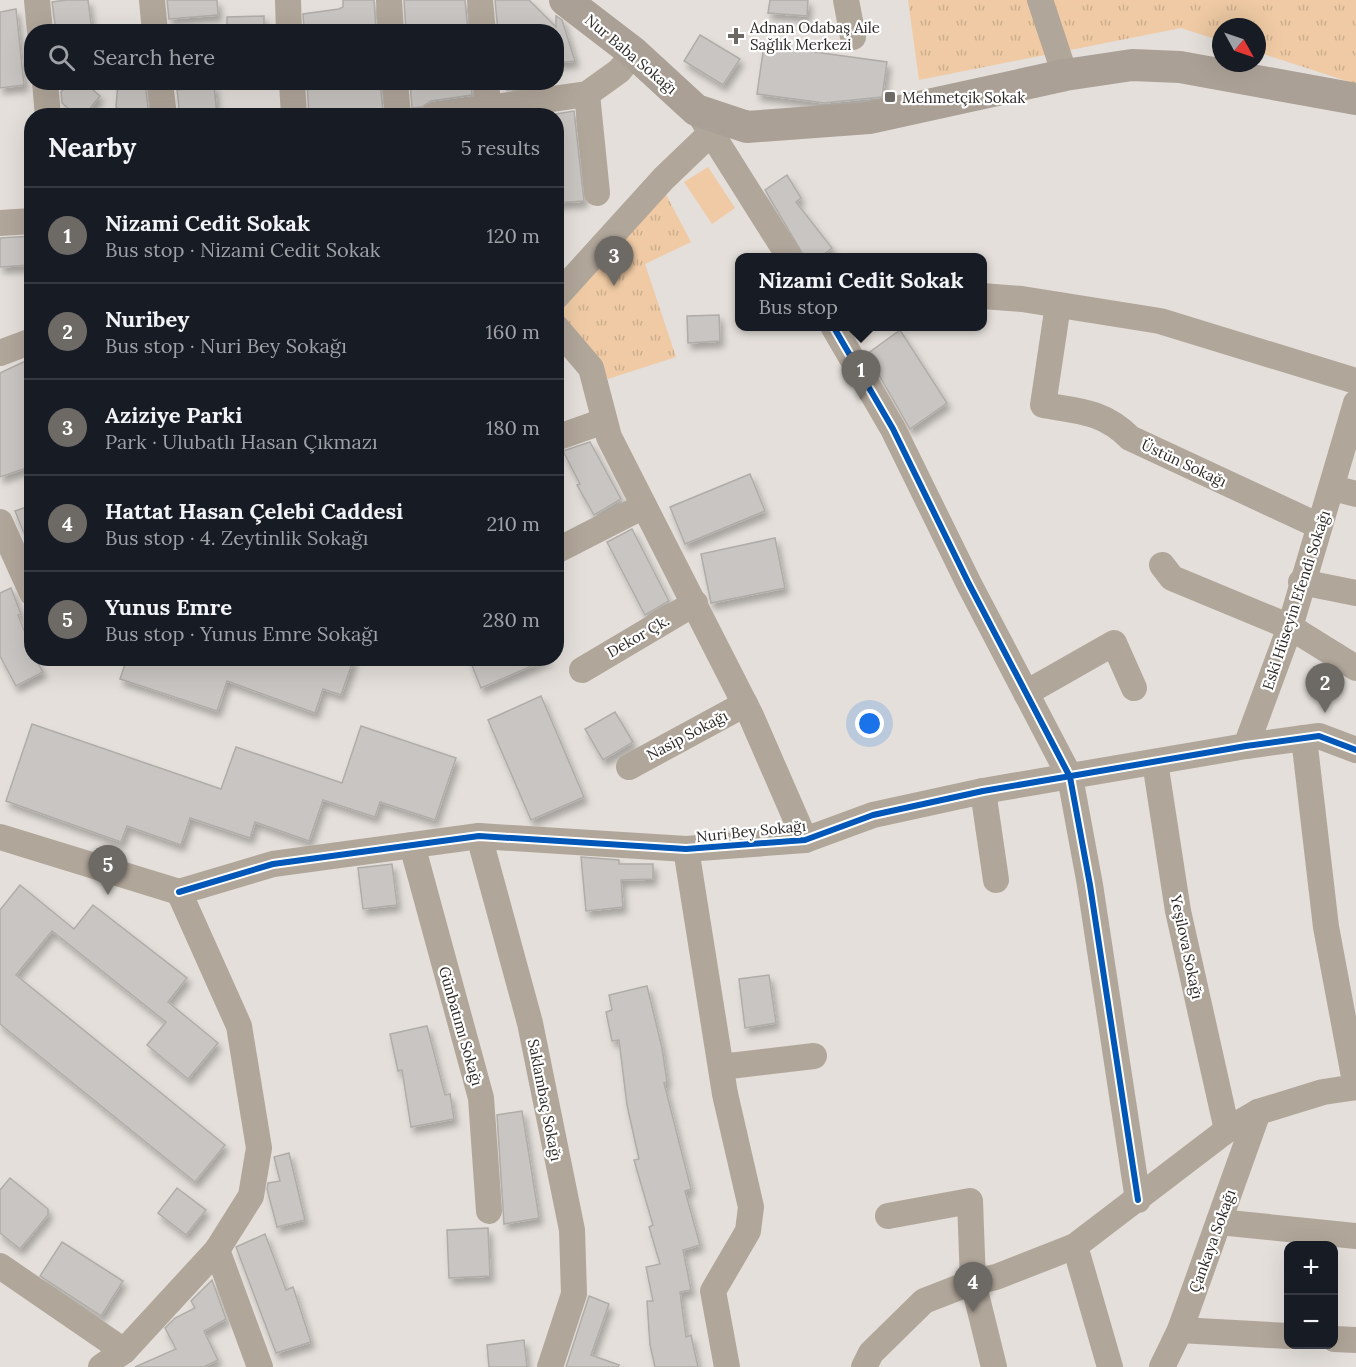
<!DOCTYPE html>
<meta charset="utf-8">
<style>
:root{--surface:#171b24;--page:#20242c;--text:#f1f3f6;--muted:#9ea1a6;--line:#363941;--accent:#6d6965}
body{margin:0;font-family:Lora,serif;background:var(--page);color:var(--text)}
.controls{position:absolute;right:18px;bottom:18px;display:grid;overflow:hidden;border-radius:12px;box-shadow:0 6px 24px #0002}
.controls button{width:54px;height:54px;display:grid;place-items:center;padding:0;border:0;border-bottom:2px solid var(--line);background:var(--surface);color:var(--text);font:30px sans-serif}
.compass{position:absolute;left:1212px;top:18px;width:54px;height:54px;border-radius:50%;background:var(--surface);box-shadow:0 6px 24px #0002;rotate:130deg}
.you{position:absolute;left:870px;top:724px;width:21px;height:21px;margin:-15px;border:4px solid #fff;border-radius:50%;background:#1a73e8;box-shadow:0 0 0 9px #1a73e833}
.badge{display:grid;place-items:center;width:39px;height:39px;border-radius:50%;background:var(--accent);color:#fff;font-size:20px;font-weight:700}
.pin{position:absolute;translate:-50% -50px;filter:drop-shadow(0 2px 3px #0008)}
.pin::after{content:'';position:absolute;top:32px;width:21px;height:18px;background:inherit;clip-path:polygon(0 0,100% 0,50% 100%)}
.popup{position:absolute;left:735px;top:253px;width:252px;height:78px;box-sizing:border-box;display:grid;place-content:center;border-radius:12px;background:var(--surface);filter:drop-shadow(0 2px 4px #0005);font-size:20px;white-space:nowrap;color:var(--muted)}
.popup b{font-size:22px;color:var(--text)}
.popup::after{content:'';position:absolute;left:50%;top:100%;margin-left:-12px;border:12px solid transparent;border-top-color:var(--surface)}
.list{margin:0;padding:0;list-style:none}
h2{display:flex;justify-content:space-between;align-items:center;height:78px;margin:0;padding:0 24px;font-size:26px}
h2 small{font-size:20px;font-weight:400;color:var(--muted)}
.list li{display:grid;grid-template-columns:39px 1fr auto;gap:18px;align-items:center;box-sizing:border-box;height:96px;padding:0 24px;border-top:2px solid var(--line)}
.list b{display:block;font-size:22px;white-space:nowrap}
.list p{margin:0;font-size:20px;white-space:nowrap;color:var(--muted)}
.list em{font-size:20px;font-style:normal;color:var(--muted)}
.icon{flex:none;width:33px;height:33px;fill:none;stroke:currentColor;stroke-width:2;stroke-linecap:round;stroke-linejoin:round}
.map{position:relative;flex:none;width:1356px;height:1367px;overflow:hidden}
.search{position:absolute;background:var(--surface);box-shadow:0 6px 24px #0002;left:24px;top:24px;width:540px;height:66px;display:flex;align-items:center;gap:15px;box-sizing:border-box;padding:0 21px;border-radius:24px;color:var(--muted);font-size:22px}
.panel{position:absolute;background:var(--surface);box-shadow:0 6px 24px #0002;left:24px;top:108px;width:540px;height:558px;border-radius:24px}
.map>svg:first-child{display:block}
.green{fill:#efcaa4}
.park{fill:url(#park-tufts)}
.building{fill:#c9c5c2;stroke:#b0aca8;stroke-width:1.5;filter:url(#shadow)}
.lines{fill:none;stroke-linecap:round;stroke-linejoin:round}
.minor{stroke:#b1a69a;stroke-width:26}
.major{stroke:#aaa096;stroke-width:32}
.cycleway-casing{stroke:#fff;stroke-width:10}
.cycleway{stroke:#0057b8;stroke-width:6}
.poi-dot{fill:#6d6965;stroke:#fff;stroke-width:2}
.labels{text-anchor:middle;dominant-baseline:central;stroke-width:4.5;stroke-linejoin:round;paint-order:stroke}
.poi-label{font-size:15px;fill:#2d2926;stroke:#fff;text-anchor:start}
.street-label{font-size:15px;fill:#2d2926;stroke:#fff}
</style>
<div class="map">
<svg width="1356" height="1367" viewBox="0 0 1356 1367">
<defs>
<pattern id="park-tufts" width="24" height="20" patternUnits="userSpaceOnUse" patternTransform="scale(1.5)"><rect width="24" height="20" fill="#efcaa4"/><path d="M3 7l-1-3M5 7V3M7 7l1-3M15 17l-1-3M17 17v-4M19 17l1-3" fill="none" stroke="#cdae8d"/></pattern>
<filter id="shadow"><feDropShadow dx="3.5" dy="6" stdDeviation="3" flood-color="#0004"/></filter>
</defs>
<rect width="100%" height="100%" fill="#e4dfda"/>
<polygon class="green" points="708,167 735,208 712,224 684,182"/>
<g class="park">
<polygon points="908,0 1356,0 1356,84 1257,52 1257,27 1221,27 1221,41 1181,28 919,80"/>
<polygon points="663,189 691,242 645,264 676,357 608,379 557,307"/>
</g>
<g class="building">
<polygon points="66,0 88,0 92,32 56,32 52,2"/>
<polygon points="167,0 217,0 218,15 169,19"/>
<polygon points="343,0 374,0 376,30 304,30 303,14 339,9 343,7"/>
<polygon points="404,0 465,0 468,32 406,32"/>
<polygon points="495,0 529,0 556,27 556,16 562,20 575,61 556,63 556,32 498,32"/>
<polygon points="770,0 808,0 807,16 768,13"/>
<polygon points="16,9 24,85 0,88 0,12"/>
<polygon points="264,16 264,32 227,32 227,17"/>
<polygon points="700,35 740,59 723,85 684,61"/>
<polygon points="764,45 887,62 882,97 824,103 757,94"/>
<polygon points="69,82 84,82 100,96 84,116 77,116 62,103 61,92"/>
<polygon points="118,82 145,83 149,116 129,116 116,107"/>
<polygon points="307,82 380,82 383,111 309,116"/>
<polygon points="410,82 471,82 472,95 431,101 422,107 412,108"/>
<polygon points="506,82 540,82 540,86 507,90"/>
<polygon points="214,85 217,116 180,116 177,90"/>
<polygon points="574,111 584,201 556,203 556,114"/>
<polygon points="787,175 801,198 796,202 832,248 819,258 805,258 765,190"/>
<polygon points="32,236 32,265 0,267 0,238"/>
<polygon points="719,315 720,341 688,343 687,316"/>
<polygon points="900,330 947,403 910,429 867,354"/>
<polygon points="32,358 32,466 0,477 0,373"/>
<polygon points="590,442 621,499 594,515 577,485 580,484 563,451"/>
<polygon points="750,474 765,511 685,544 670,507"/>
<polygon points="32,505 32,549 31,550 15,511"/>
<polygon points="632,529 669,601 645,615 607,542"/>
<polygon points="775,538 785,588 711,603 701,554"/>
<polygon points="11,588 21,614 18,615 32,651 32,658 35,658 43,672 16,686 0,656 0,593"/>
<polygon points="127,658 354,658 341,695 323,689 315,713 227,681 217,711 120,679"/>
<polygon points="469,658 550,658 481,688"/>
<polygon points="541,696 584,797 531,820 488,720"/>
<polygon points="615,712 633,742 603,760 585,729"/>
<polygon points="32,724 221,789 236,747 342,783 361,726 456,758 435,820 380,802 375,817 323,800 309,841 255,822 250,838 190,818 181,845 127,826 121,842 6,801"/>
<polygon points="581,857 619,860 619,864 653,864 653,879 621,880 623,907 586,911"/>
<polygon points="392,864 397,905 363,909 358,868"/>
<polygon points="20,885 74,929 93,905 187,978 168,1002 218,1043 188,1079 147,1045 166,1022 52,931 16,975 225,1145 195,1182 0,1024 0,910"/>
<polygon points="769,975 776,1023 745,1028 739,979"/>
<polygon points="647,986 662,1048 667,1082 664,1083 691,1189 685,1191 700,1245 683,1250 691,1290 680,1292 686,1337 691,1335 698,1367 655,1367 650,1345 647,1301 653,1301 646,1267 660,1264 649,1227 653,1225 634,1160 639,1159 627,1105 619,1040 612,1041 606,1012 612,1010 609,995"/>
<polygon points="427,1026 445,1095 450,1094 454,1119 411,1127 402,1070 398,1071 390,1034"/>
<polygon points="522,1111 539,1218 504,1224 497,1115"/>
<polygon points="289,1153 305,1220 277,1227 267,1189 268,1183 280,1181 274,1157"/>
<polygon points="10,1178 48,1209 48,1215 20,1249 0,1233 0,1190"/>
<polygon points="177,1188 206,1210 186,1235 158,1213"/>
<polygon points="488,1228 490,1276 449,1278 447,1230"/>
<polygon points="265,1234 286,1290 293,1287 311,1342 276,1353 236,1247"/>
<polygon points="62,1242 123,1281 101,1316 40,1276"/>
<polygon points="212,1280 226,1319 204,1331 218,1360 204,1367 135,1367 176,1349 165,1328 175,1318 195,1308 191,1301"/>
<polygon points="589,1296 609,1304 591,1355 619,1365 618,1367 566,1367"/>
<polygon points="524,1340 527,1367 489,1367 487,1345"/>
</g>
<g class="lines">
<g class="minor">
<polyline points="37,0 40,32"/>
<polyline points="152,0 155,32"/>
<polyline points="288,0 289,32"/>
<polyline points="389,0 391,32"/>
<polyline points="480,0 483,32"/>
<polyline points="846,0 853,37"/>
<polyline points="1040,0 1065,75"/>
<polyline points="45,82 48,116"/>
<polyline points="160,82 164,116"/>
<polyline points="292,82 294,116"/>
<polyline points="395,82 398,116"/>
<polyline points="486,82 489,116"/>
<polyline points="587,94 597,193"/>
<polyline points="433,116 587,94 619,71 634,53"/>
<polyline points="703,120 790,258"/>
<polyline points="0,223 32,221"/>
<polyline points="982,296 1022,299 1160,321 1356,381"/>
<polyline points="556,297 664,178 711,133"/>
<path d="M1058,305L1043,405C1078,411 1103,411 1130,438L1319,526"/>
<polyline points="833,326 893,429 969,584 1070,777 1090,885 1138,1200"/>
<polyline points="556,327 591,368 609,437 751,716 805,840"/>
<polyline points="0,353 32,341"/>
<polyline points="556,438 604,421"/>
<polyline points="1333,488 1356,494"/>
<polyline points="0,522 32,593"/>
<polyline points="556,551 644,506"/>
<polyline points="1162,565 1172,578 1290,627 1356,668"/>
<polyline points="1301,582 1356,593"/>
<polyline points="582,670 695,603"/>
<polyline points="1026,693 1114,643 1134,688"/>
<polyline points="1304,738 1326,927 1356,1087"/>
<polyline points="1246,746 1290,627 1356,403"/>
<polyline points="1155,762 1178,911 1227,1130"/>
<polyline points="629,767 745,704"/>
<polyline points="983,791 996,880"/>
<polyline points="479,836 530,1023 572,1230 574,1294 550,1367"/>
<polyline points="0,837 179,892"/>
<polyline points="412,845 481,1098 489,1211"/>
<polyline points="686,849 725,1094 751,1207 748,1231 713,1291 727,1367"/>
<polyline points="179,892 273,864 479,836 686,849 805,840 873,815 983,791 1246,746 1319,736 1356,750"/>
<polyline points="721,1067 814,1056"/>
<polyline points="888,1216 970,1201 973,1282 994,1367"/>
<polyline points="1219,1222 1356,1236"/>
<polyline points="1075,1246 1110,1367"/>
<polyline points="217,1250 260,1367"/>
<polyline points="0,1266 124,1351"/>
<polyline points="1180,1330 1288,1336"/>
<polyline points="1334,1339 1356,1340"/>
<polyline points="101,1367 124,1351 217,1250 251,1196 259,1148 239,1026 179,892"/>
<polyline points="864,1367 871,1353 924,1301 973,1282 996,1277 1075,1246 1227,1130 1258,1112 1323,1092 1356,1087"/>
<polyline points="1162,1367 1180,1330 1258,1112"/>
</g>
<polyline class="major" points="565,0 634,53 696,110 747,127 869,118 1065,75 1132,65 1180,67 1356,99"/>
<g class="cycleway-casing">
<g id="cycleway">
<polyline points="833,326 893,429 969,584 1070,777 1090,885 1138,1200"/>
<polyline points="179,892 273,864 479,836 686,849 805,840 873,815 983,791 1246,746 1319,736 1356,750"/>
</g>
</g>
<use href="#cycleway" class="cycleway"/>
</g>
<g class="poi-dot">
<path d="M733 27h6v6h6v6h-6v6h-6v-6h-6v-6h6z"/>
<rect x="884" y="91" width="12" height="12" rx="3"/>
</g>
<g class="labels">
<g class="poi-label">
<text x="750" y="27">Adnan Odabaş Aile<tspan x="750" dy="17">Sağlık Merkezi</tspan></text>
<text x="902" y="97">Mehmetçik Sokak</text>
</g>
<g class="street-label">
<text transform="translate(631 54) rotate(40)">Nur Baba Sokağı</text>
<text transform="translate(1184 463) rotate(25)">Üstün Sokağı</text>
<text transform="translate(1296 600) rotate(-72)">Eski Hüseyin Efendi Sokağı</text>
<text transform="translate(638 636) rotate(-30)">Dekor Çk.</text>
<text transform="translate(687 735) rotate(-28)">Nasip Sokağı</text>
<text transform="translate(751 831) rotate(-6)">Nuri Bey Sokağı</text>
<text transform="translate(1187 947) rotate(78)">Yeşilova Sokağı</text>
<text transform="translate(461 1026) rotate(74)">Günbatımı Sokağı</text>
<text transform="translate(545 1100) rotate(79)">Saklambaç Sokağı</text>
<text transform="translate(1212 1241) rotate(-70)">Çankaya Sokağı</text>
</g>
</g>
</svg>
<div class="controls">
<button>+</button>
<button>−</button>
</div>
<svg class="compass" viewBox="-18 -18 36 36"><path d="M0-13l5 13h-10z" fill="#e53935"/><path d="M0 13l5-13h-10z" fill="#9ea1a6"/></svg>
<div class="you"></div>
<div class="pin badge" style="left:861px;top:400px">1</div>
<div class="popup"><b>Nizami Cedit Sokak</b>Bus stop</div>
<div class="pin badge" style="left:1325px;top:713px">2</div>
<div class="pin badge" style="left:614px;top:286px">3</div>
<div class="pin badge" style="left:973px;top:1312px">4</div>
<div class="pin badge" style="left:108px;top:895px">5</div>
<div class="search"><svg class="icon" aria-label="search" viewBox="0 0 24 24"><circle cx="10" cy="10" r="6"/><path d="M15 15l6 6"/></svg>Search here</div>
<section class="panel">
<h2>Nearby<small>5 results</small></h2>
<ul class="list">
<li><span class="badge">1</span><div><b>Nizami Cedit Sokak</b><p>Bus stop · Nizami Cedit Sokak</p></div><em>120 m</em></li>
<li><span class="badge">2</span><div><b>Nuribey</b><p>Bus stop · Nuri Bey Sokağı</p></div><em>160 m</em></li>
<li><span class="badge">3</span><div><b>Aziziye Parki</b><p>Park · Ulubatlı Hasan Çıkmazı</p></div><em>180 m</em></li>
<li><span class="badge">4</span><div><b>Hattat Hasan Çelebi Caddesi</b><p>Bus stop · 4. Zeytinlik Sokağı</p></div><em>210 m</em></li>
<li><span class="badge">5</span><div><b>Yunus Emre</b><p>Bus stop · Yunus Emre Sokağı</p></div><em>280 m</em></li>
</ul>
</section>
</div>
